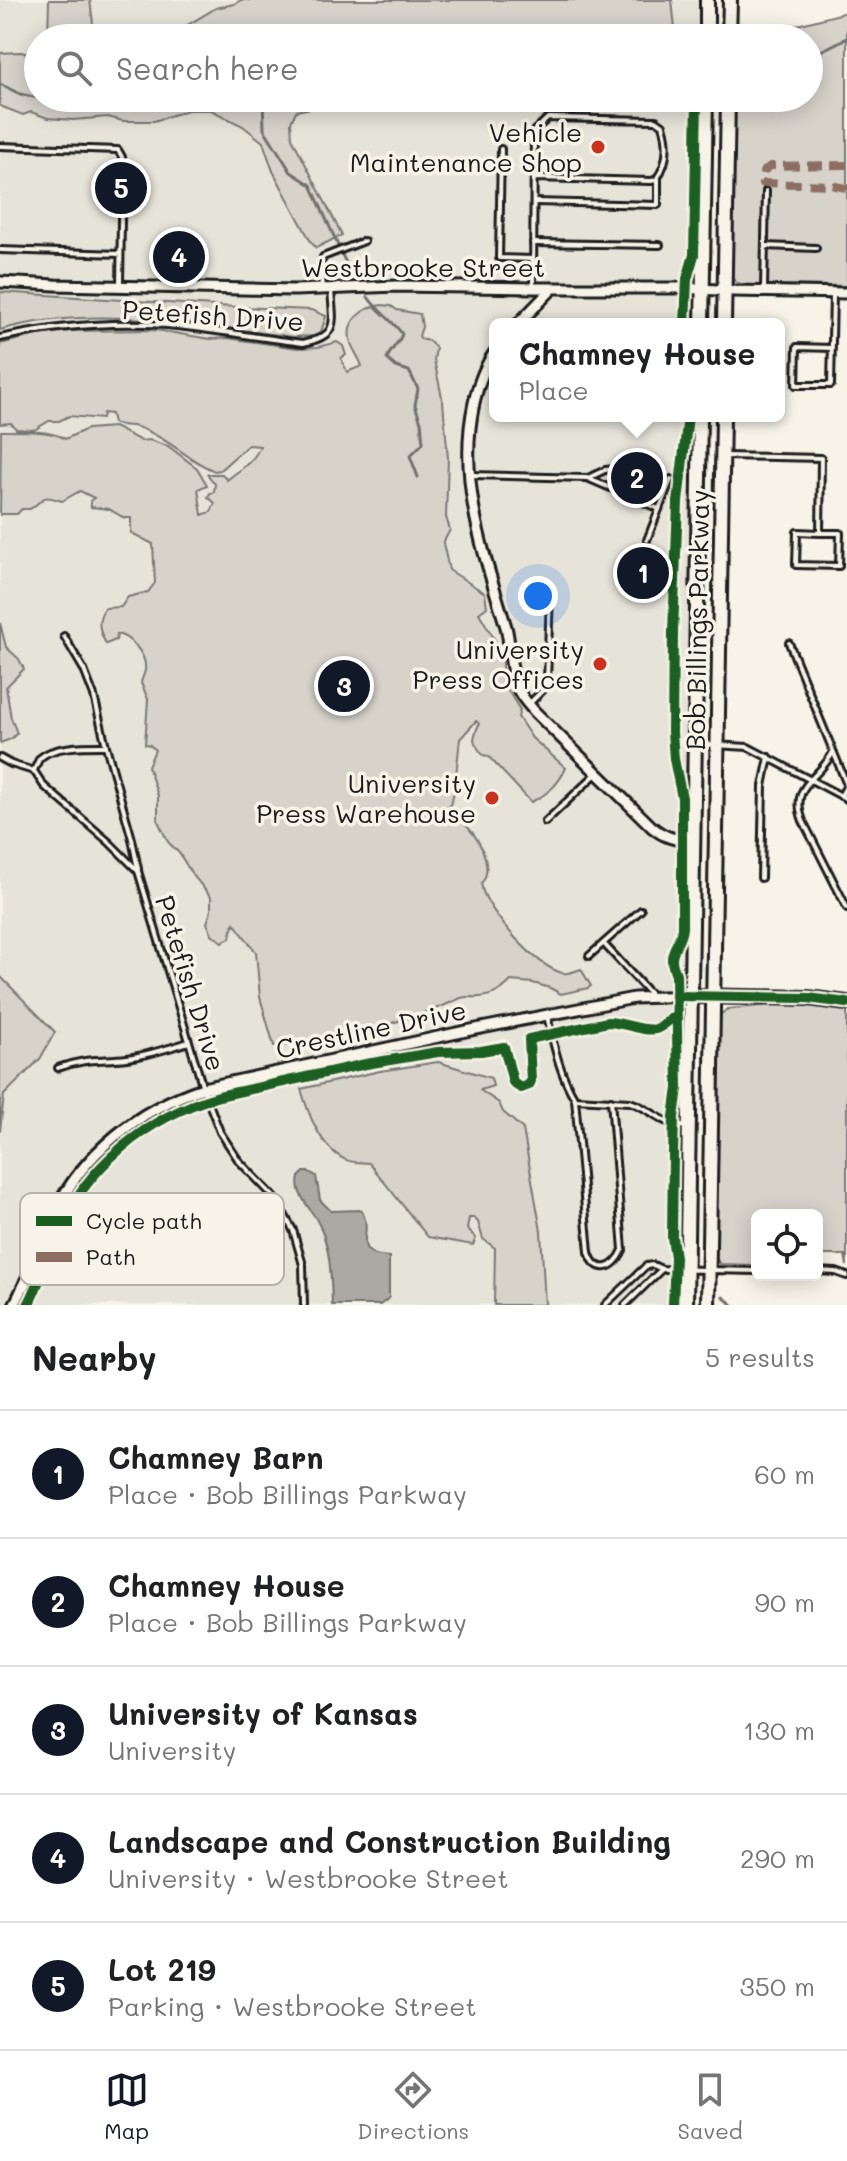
<!DOCTYPE html>
<meta charset="utf-8">
<style>
:root{--surface:#fff;--page:#f2f2f2;--text:#202124;--muted:#757577;--line:#e0e0e0;--accent:#111827}
body{margin:0;font-family:Mali,sans-serif;background:var(--page);color:var(--text)}
.controls{position:absolute;right:24px;bottom:24px;display:grid;overflow:hidden;border-radius:12px;box-shadow:0 4px 20px #0003}
.controls button{width:72px;height:72px;display:grid;place-items:center;padding:0;border:0;border-bottom:2px solid var(--line);background:var(--surface);color:var(--text);font:40px sans-serif}
.you{position:absolute;left:538px;top:596px;width:28px;height:28px;margin:-20px;border:6px solid #fff;border-radius:50%;background:#1a73e8;box-shadow:0 0 0 12px #1a73e833}
.badge{display:grid;place-items:center;width:52px;height:52px;border-radius:50%;background:var(--accent);color:#fff;font-size:26px;font-weight:700}
.pin{position:absolute;translate:-50% -50%;border:4px solid #fff;box-shadow:0 2px 8px #0006}
.popup{position:absolute;left:489px;top:318px;width:296px;height:104px;box-sizing:border-box;display:grid;place-content:center;border-radius:12px;background:var(--surface);filter:drop-shadow(0 2px 6px #0005);font-size:26px;white-space:nowrap;color:var(--muted)}
.popup b{font-size:30px;color:var(--text)}
.popup::after{content:'';position:absolute;left:50%;top:100%;margin-left:-16px;border:16px solid transparent;border-top-color:var(--surface)}
.list{margin:0;padding:0;list-style:none}
h2{display:flex;justify-content:space-between;align-items:center;height:104px;margin:0;padding:0 32px;font-size:34px}
h2 small{font-size:26px;font-weight:400;color:var(--muted)}
.list li{display:grid;grid-template-columns:52px 1fr auto;gap:24px;align-items:center;box-sizing:border-box;height:128px;padding:0 32px;border-top:2px solid var(--line)}
.list b{display:block;font-size:30px;white-space:nowrap}
.list p{margin:0;font-size:26px;white-space:nowrap;color:var(--muted)}
.list em{font-size:26px;font-style:normal;color:var(--muted)}
.icon{flex:none;width:44px;height:44px;fill:none;stroke:currentColor;stroke-width:2;stroke-linecap:round;stroke-linejoin:round}
.map{position:relative;flex:none;width:847px;height:1305px;overflow:hidden}
.search{position:absolute;background:var(--surface);box-shadow:0 4px 20px #0003;left:24px;right:24px;top:24px;height:88px;display:flex;align-items:center;gap:20px;box-sizing:border-box;padding:0 28px;border-radius:44px;color:var(--muted);font-size:30px}
.sheet{height:744px;background:var(--surface)}
nav{display:flex;justify-content:space-around;align-items:center;box-sizing:border-box;height:112px;border-top:2px solid var(--line);background:var(--surface);font-size:22px;color:var(--muted)}
nav a{display:grid;justify-items:center;gap:4px}
nav .on{color:var(--accent)}
.map>svg:first-child{display:block}
.built{fill:#e6e3d9}
.green{fill:#d7d3cb;stroke:#7a7874;stroke-width:2}
.water{fill:#aca9a2;stroke:#72716c;stroke-width:2}
.lines{fill:none;stroke-linecap:round;stroke-linejoin:round}
.stream{stroke:#72716c;stroke-width:3}
.lane-casing{stroke:#1c1c1c;stroke-width:10}
.street-casing{stroke:#1c1c1c;stroke-width:15}
.secondary-casing{stroke:#1c1c1c;stroke-width:18}
.lane{stroke:#f7f3e8;stroke-width:4}
.street{stroke:#f7f3e8;stroke-width:9}
.secondary{stroke:#f7f3e8;stroke-width:12}
.quiet{stroke:#8d6e63;stroke-width:8;stroke-dasharray:16 8;stroke-linecap:butt}
.cycleway-casing{stroke:#f7f3e8;stroke-width:15}
.cycleway{stroke:#1b5e20;stroke-width:10}
.poi-dot{fill:#c8321e;stroke:#f7f3e8;stroke-width:3}
.labels{text-anchor:middle;dominant-baseline:central;stroke-width:7;stroke-linejoin:round;paint-order:stroke}
.poi-label{font-size:26px;fill:#1c1c1c;stroke:#f7f3e8;text-anchor:end}
.street-label{font-size:26px;fill:#1c1c1c;stroke:#f7f3e8}
.key{fill:#f7f3e8;stroke:#b5b2ab;stroke-width:2}
.key-label{font-size:22px;fill:#1c1c1c}
</style>
<div class="map">
<svg width="847" height="1305" viewBox="0 0 847 1305">
<rect width="100%" height="100%" fill="#f7f3e8"/>
<filter id="ink" filterUnits="userSpaceOnUse"><feTurbulence type="fractalNoise" baseFrequency=".0125" numOctaves="2"/><feDisplacementMap in="SourceGraphic" scale="16" xChannelSelector="R" yChannelSelector="G"/><feConvolveMatrix kernelMatrix="1 2 1 2 8 2 1 2 1" color-interpolation-filters="sRGB"/></filter>
<g filter="url(#ink)">
<polygon class="built" points="0,0 700,0 700,38 38,38 38,98 699,98 696,324 495,324 495,416 693,416 679,1305 0,1305"/>
<g class="green">
<polygon points="49,0 90,0 94,31 97,38 48,38"/>
<polygon points="241,0 672,0 676,38 166,38 216,8 234,4"/>
<polygon points="847,12 847,286 747,285 737,283 731,277 735,98 809,98 809,38 771,38 774,31"/>
<polygon points="21,52 33,55 38,52 38,98 320,98 311,108 296,111 291,122 292,138 342,235 316,248 311,242 273,171 263,142 243,126 211,110 188,110 154,121 123,121 108,117 73,120 48,118 31,112 23,115 0,106 0,53"/>
<path d="M0,292L214,306L312,310L326,316L321,332L314,336L293,337C200,325 93,304 0,330Z"/>
<path d="M382,305L391,306L397,310L420,314L422,327L419,336L421,339L429,341L436,348L434,360L443,402L448,458L446,517L450,530L443,543L449,570L485,593L487,607L479,613L502,652V681L520,710L518,717L532,738L566,768C558,785 548,794 531,802L488,756L483,755C472,741 472,740 479,724L476,721L460,739L454,793L449,808C459,818 471,828 478,841C484,851 489,866 485,877C482,886 480,878 482,888C488,912 538,969 563,973C569,974 575,971 581,969L591,986L588,988L561,994L550,988L533,983L511,981C501,991 493,996 479,997C472,998 467,996 461,998C451,1002 442,1007 432,1010C386,1026 323,1045 274,1046L260,997L256,952L234,923L230,938L222,942L212,934L207,923L211,911V897L192,874L179,853L168,842L158,821V796L148,766L155,750L150,745L145,744L148,699L141,683C141,681 145,672 145,670C147,655 131,637 117,634L116,640L106,644C99,631 96,620 105,608L121,607L128,597L148,592L155,583L153,544L131,533V518H124L109,509L91,507L90,501L94,498L80,491L62,501C41,494 46,498 30,509H22L17,514H1L0,516L1,431C17,431 52,430 65,439L87,429L114,427L141,441L149,440L168,446L197,468L207,485L198,489L202,515L211,512L215,503L208,497L210,493L214,492L215,484L207,474H222L227,480C239,470 255,461 260,446L248,445L220,470L215,471C195,464 175,445 155,435C148,431 140,427 132,426C125,425 120,426 113,423L111,414L103,413L102,419L69,416L59,421H49L34,430L16,429L11,423L0,424V344L37,335L71,331L156,330L210,339L227,338L297,348L318,347L337,342L343,346L346,355L341,358L347,372L362,366C359,357 354,352 351,343C344,321 363,307 382,305Z"/>
<polygon points="0,623 6,647 19,659 24,669 6,687 11,718 17,733 11,739 0,743"/>
<polygon points="0,976 55,1032 40,1059 4,1095 0,1131"/>
<polygon points="786,1004 817,1005 847,1010 847,1266 845,1255 817,1255 817,1215 757,1215 757,1265 720,1264 716,1258 719,1019 721,1014 728,1009"/>
<path d="M438,1062L491,1078L493,1086L480,1090L499,1103L503,1112L523,1129L541,1231L545,1305H494L495,1248L483,1239L478,1222L474,1218H469L467,1229L476,1238L473,1245L428,1237L369,1163C361,1162 351,1163 344,1159C320,1147 308,1113 301,1089L380,1071Z"/>
</g>
<path class="water" d="M304,1172H309L316,1176L320,1200L331,1211L361,1210C376,1232 347,1254 389,1257V1298L380,1305H332C331,1275 331,1243 315,1217C307,1204 295,1193 299,1177Z"/>
<g class="lines">
<g class="stream">
<polyline points="809,57 847,38"/>
<polyline points="0,84 20,94 38,98"/>
<polyline points="40,98 52,100 68,98"/>
<polyline points="263,98 264,129 291,172 311,185 349,270 357,278"/>
<path d="M368,297C378,312 392,319 402,334C399,344 390,349 387,359L396,367L409,371L418,389L415,405L421,422L423,443L410,456L418,477"/>
<polyline points="723,1297 733,1305"/>
</g>
<g class="lane-casing">
<g id="lane">
<polyline points="0,146 118,150 122,157 120,284"/>
<polyline points="501,149 499,258 533,259"/>
<polyline points="534,202 658,205 658,179"/>
<polyline points="533,243 660,245"/>
<polyline points="765,246 816,248"/>
<polyline points="0,250 120,254"/>
<path d="M533,286L534,131L548,118L656,120L663,125C669,144 668,163 656,180L651,181L534,178"/>
<polyline points="322,287 320,266 323,257 364,241"/>
<polyline points="764,289 766,191"/>
<path d="M0,338C55,326 111,321 167,325C213,329 258,338 303,343C340,336 333,322 331,290"/>
<polyline points="832,348 797,347 796,385 831,385 833,295"/>
<polyline points="724,456 821,458 820,533 797,532 796,565 839,566 840,533 820,533"/>
<polyline points="472,475 587,478 659,509"/>
<polyline points="588,478 605,470 628,468"/>
<polyline points="647,540 671,479"/>
<polyline points="64,636 84,670 94,696 106,746 132,839 138,869"/>
<polyline points="789,643 847,785 841,796"/>
<polyline points="530,703 543,690 547,682 550,593"/>
<polyline points="698,744 748,747 847,799"/>
<path d="M833,752C819,780 789,784 803,821L847,908"/>
<polyline points="0,758 11,764 34,771 44,786 109,842 138,871 203,1088 220,1132 239,1161 275,1198 293,1230 303,1265 304,1305"/>
<path d="M34,771C34,770 39,759 40,758C54,745 88,746 106,746"/>
<polyline points="545,822 596,774"/>
<polyline points="761,878 763,786 769,757"/>
<polyline points="604,944 651,995"/>
<polyline points="589,956 641,910"/>
<path d="M547,1016C554,1045 559,1073 575,1099L630,1102C652,1109 661,1124 686,1127"/>
<path d="M58,1068C84,1058 101,1061 127,1058C149,1055 169,1048 189,1042"/>
<path d="M575,1099L589,1252C596,1276 615,1269 623,1250L611,1100"/>
<polyline points="817,1271 836,1272 847,1276"/>
<polyline points="605,1305 646,1266 653,1265 662,1269 757,1271"/>
<polyline points="625,1305 662,1269"/>
</g>
</g>
<g class="street-casing">
<g id="street">
<polyline points="0,282 55,285 295,290 397,286 533,288 683,288 734,291 847,293"/>
<polyline points="518,324 553,288"/>
<path d="M495,352C484,367 478,385 474,403C457,480 484,554 506,627C511,646 509,669 517,687C521,697 528,704 535,712L652,827C665,838 676,840 693,841"/>
<path d="M14,1305C30,1276 39,1245 53,1215C83,1153 139,1109 203,1088L466,1031L634,998L690,996"/>
</g>
</g>
<g class="secondary-casing">
<g id="secondary">
<polyline points="707,38 707,0"/>
<polyline points="729,38 730,0"/>
<polyline points="702,324 706,98"/>
<polyline points="724,324 728,98"/>
<polyline points="690,996 808,998 847,1003"/>
<polyline points="686,1305 700,416"/>
<polyline points="708,1305 723,416"/>
</g>
</g>
<use href="#lane" class="lane"/>
<use href="#street" class="street"/>
<use href="#secondary" class="secondary"/>
<polyline class="quiet" points="847,165 770,166 763,172 762,183 831,185 846,188 847,192"/>
<g class="cycleway-casing">
<g id="cycleway">
<polyline points="685,324 687,279 694,255 697,98"/>
<polyline points="676,996 808,998 847,1003"/>
<path d="M28,1305C40,1283 46,1259 56,1236C86,1166 147,1117 219,1096L366,1064L438,1052L481,1051L504,1047L513,1082L516,1085L521,1088L529,1085L531,1081L529,1039L608,1022C622,1022 644,1032 656,1029C662,1027 668,1021 673,1017H676"/>
<path d="M673,1305L675,1257L672,1237L673,1154L674,1117L678,1088L676,974C665,951 680,947 682,928V798L674,759L672,732L673,632L678,502L688,416"/>
</g>
</g>
<use href="#cycleway" class="cycleway"/>
</g>
</g>
<g class="poi-dot">
<circle cx="598" cy="147" r="8"/>
<circle cx="600" cy="664" r="8"/>
<circle cx="492" cy="798" r="8"/>
</g>
<g class="labels">
<g class="poi-label">
<text x="582" y="132">Vehicle<tspan x="582" dy="30">Maintenance Shop</tspan></text>
<text x="584" y="649">University<tspan x="584" dy="30">Press Offices</tspan></text>
<text x="476" y="783">University<tspan x="476" dy="30">Press Warehouse</tspan></text>
</g>
<g class="street-label">
<text x="423" y="267">Westbrooke Street</text>
<text transform="translate(213 315) rotate(4)">Petefish Drive</text>
<text transform="translate(697 620) rotate(-89)">Bob Billings Parkway</text>
<text transform="translate(191 983) rotate(73)">Petefish Drive</text>
<text transform="translate(371 1029) rotate(-12)">Crestline Drive</text>
</g>
</g>
<rect x="20" y="1193" width="264" height="92" rx="12" class="key"/>
<rect x="36" y="1216" width="36" height="10" fill="#1b5e20"/>
<rect x="36" y="1252" width="36" height="10" fill="#8d6e63"/>
<g class="key-label">
<text x="86" y="1229">Cycle path</text>
<text x="86" y="1265">Path</text>
</g>
</svg>
<div class="controls">
<button><svg class="icon" aria-label="locate" viewBox="0 0 24 24"><circle cx="12" cy="12" r="6"/><path d="M12 2v4M12 18v4M2 12h4M18 12h4"/></svg></button>
</div>
<div class="you"></div>
<div class="pin badge" style="left:643px;top:573px">1</div>
<div class="pin badge" style="left:637px;top:478px">2</div>
<div class="popup"><b>Chamney House</b>Place</div>
<div class="pin badge" style="left:344px;top:686px">3</div>
<div class="pin badge" style="left:179px;top:257px">4</div>
<div class="pin badge" style="left:121px;top:188px">5</div>
<div class="search"><svg class="icon" aria-label="search" viewBox="0 0 24 24"><circle cx="10" cy="10" r="6"/><path d="M15 15l6 6"/></svg>Search here</div>
</div>
<section class="sheet">
<h2>Nearby<small>5 results</small></h2>
<ul class="list">
<li><span class="badge">1</span><div><b>Chamney Barn</b><p>Place · Bob Billings Parkway</p></div><em>60 m</em></li>
<li><span class="badge">2</span><div><b>Chamney House</b><p>Place · Bob Billings Parkway</p></div><em>90 m</em></li>
<li><span class="badge">3</span><div><b>University of Kansas</b><p>University</p></div><em>130 m</em></li>
<li><span class="badge">4</span><div><b>Landscape and Construction Building</b><p>University · Westbrooke Street</p></div><em>290 m</em></li>
<li><span class="badge">5</span><div><b>Lot 219</b><p>Parking · Westbrooke Street</p></div><em>350 m</em></li>
</ul>
</section>
<nav>
<a class="on"><svg class="icon" aria-label="map" viewBox="0 0 24 24"><path d="M3 6l6-2 6 2 6-2v14l-6 2-6-2-6 2zM9 4v14M15 6v14"/></svg>Map</a>
<a><svg class="icon" aria-label="directions" viewBox="0 0 24 24"><path d="M12 3l9 9-9 9-9-9zM9 14v-3h6M13 9l2 2-2 2"/></svg>Directions</a>
<a><svg class="icon" aria-label="saved" viewBox="0 0 24 24"><path d="M7 4h10v16l-5-4-5 4z"/></svg>Saved</a>
</nav>
